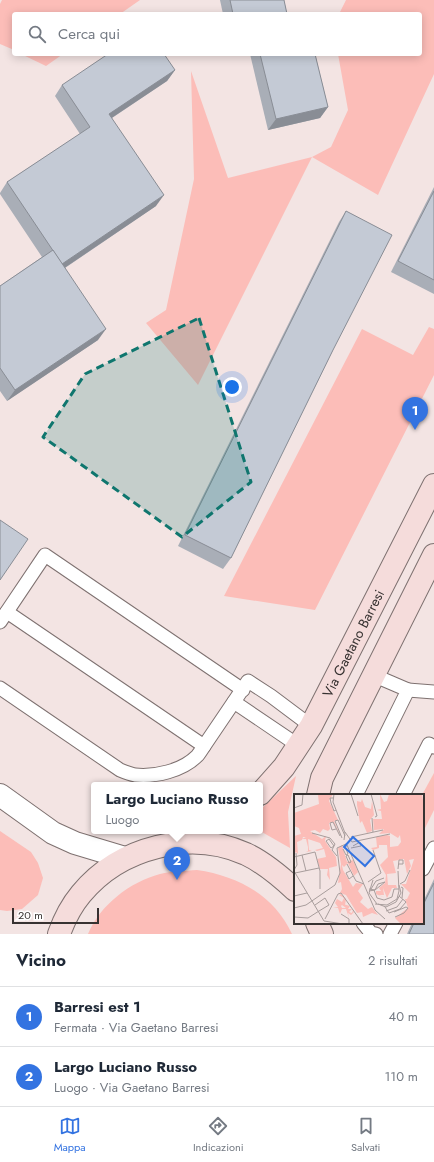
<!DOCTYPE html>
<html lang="it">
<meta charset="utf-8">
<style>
:root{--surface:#fff;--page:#f6f6f7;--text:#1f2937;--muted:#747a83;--line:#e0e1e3;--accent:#3373e1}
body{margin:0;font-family:Jost,sans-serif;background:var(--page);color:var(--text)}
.scale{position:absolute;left:12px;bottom:10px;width:87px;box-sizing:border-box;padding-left:4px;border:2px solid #373231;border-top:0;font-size:11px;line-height:14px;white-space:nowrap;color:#373231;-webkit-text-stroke:3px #fff;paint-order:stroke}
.you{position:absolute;left:232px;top:387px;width:14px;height:14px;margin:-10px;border:3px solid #fff;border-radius:50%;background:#1a73e8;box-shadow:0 0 0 6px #1a73e833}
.badge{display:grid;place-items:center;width:26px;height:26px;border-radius:50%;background:var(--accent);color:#fff;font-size:13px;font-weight:700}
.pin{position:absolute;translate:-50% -33px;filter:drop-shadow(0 1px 2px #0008)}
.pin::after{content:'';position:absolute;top:21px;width:14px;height:12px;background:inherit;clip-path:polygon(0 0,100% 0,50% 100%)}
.popup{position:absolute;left:91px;top:782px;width:172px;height:52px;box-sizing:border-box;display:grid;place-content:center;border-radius:4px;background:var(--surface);filter:drop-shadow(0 1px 3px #0005);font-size:13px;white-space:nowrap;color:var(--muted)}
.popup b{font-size:15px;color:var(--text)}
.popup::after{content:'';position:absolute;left:50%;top:100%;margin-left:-8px;border:8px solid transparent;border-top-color:var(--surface)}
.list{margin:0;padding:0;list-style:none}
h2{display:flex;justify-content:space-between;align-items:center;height:52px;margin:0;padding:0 16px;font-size:17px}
h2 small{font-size:13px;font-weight:400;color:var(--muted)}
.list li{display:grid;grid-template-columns:26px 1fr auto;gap:12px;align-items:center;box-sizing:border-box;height:60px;padding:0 16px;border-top:1px solid var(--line)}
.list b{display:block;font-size:15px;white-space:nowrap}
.list p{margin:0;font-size:13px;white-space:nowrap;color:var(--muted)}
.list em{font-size:13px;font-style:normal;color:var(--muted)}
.icon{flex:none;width:22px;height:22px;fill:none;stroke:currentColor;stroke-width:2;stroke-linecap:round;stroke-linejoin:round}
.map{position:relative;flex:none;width:434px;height:934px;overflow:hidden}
.search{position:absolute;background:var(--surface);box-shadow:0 2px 10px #0003;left:12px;right:12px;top:12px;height:44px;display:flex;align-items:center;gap:10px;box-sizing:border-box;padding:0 14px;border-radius:4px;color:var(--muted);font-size:15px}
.sheet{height:172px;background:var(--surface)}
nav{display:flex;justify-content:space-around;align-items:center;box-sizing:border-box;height:56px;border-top:1px solid var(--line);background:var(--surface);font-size:11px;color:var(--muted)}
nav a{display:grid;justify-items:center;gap:2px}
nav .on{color:var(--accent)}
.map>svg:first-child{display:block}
.green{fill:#fcbdb8}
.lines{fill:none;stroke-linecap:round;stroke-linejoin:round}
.lane-casing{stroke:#7e7170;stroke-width:15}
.street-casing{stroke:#7e7170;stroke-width:24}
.secondary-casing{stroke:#7e7170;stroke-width:24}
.lane{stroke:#fff;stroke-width:13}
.street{stroke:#fff;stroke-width:22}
.secondary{stroke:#f5dcdb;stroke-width:22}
.wall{fill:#a9aeb7}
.shaded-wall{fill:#898d95}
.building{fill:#c4cad5;stroke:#898d95}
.marked{fill:#0f766e;fill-opacity:0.2;stroke:#0f766e;stroke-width:3;stroke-dasharray:8 5;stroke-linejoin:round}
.labels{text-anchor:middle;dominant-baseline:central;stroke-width:3;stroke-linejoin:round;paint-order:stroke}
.street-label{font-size:14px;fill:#373231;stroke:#fff}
.inset-road{fill:none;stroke:#a89d9c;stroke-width:1}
.view{fill:#3373e1;fill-opacity:0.15;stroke:#3373e1;stroke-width:2}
.inset-edge{fill:none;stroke:#373231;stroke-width:2}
</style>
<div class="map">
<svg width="434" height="934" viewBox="0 0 434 934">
<rect width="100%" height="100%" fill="#f3e4e3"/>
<g class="green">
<polygon points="2,0 140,0 120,14 14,14 14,50 0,44 0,4"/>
<polygon points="346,0 434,0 434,74 378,195 312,157 198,385 146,323 166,310 194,179 191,71 228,178 312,157 331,147 348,110 338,54 420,54 420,14 339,14"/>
<polygon points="21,54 63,54 46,66"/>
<polygon points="429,327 434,329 434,375 315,610 224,596 362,329 413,355"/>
<polygon points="434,773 434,810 423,832 422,795"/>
<polygon points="296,776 288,812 290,848 260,831 260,810"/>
<polygon points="0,831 31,852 38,863 43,878 38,895 22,909 7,911 0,910"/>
<path d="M197,870C238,876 274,895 292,934H88C100,905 130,882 160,874C172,871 185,871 197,870Z"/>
</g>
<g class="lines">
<g class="lane-casing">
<g id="lane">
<polyline points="7,612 204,746 248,681 271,696 311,726"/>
<polyline points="0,622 45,555 243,690"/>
<path d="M0,688L120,770C125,772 130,774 135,775C155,777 182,771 197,756C199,754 202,749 204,746"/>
<polyline points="408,690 434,692"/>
<polyline points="234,702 299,746"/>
<polyline points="356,795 408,690 373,675"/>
<polyline points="403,795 429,744 434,747"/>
<polyline points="423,869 434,848"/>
<polyline points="363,923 371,933 376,934"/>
<polyline points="390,934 396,923"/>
</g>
</g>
<g class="street-casing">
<polyline id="street" points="0,795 53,833 75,843 125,858"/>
</g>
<g class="secondary-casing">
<g id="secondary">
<path id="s1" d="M260,794L284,767L311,726L434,485"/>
<polyline points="318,795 322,778 434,555"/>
<polyline points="317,923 322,934"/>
<path d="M59,934C64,920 71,906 81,894C120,847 190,829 246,854C265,863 280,876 295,890"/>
</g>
</g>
<use href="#lane" class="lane"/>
<use href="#street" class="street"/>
<use href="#secondary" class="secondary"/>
</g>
<g class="wall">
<polygon points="220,0 284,0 287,14 223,14"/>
<polygon points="250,54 315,54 328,107 320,118 268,130"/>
<polygon points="175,70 167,81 112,118 156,206 65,268 98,340 7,401 0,391 0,286 42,257 0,194 0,193 7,182 80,134 55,96 62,85"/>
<polygon points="434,187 434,294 391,272"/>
<polygon points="346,211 333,350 231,558 223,569 178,546 339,222"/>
<polygon points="434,879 434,934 407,934 412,923 423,923 423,902"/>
</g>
<g class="shaded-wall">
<polygon points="175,70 167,81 101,125 109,114"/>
<polygon points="328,107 320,118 268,130 276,119"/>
<polygon points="164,195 156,206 54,275 62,264"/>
<polygon points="106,329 98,340 7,401 15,390"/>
</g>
<g class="building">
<polygon points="230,0 284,0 287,14 233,14"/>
<polygon points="305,13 306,14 299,14"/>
<polygon points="108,54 164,54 175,70 109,114 164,195 62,264 7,182 90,127 62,85"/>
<polygon points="260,54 315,54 328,107 276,119"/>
<polygon points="434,191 434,280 398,261"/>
<polygon points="346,211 392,235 333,350 231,558 185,535"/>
<polygon points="53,250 106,329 15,390 0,368 0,286"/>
<polygon points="0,520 28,539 0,580"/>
<polygon points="434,883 434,934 409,934 414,923 423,923 423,905"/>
</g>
<path class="marked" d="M199,318L251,482L182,537L43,437L85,374Z"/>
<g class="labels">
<g class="street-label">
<text stroke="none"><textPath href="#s1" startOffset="178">Via Gaetano Barresi</textPath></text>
</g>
</g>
<g transform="translate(294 794)">
<rect width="130" height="130" fill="#f3e4e3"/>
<path d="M39,0L35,7L44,26L40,27L46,41L39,28L35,29L36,35L34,37L29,35L26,39L21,36L16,37L28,45L32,42L31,47L42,63L43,72L35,74L36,86L33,81L34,75H26L23,65L32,63L30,55L23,57L21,56L29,54L26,49L14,45L15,56L18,57L12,58L14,57V53L12,45H8L12,43H9L8,46L3,48L4,60L2,58L0,60V42L7,40L5,34L0,32V19L25,10L24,1ZM86,0L90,8L93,7L95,0H128L130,13V130H107L101,124L114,114L111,105H113L116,99L107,90H112L120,65L115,66L117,72L113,80L110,65L99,67L102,79L93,80L94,91H102L103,94H98L93,104L89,94L90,101H85L91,104L82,100V97H87L85,94L91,89L92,81L86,71L94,63L93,51H85V54L79,56L77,54L83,53L82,43L93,41L96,42V53L104,52L107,48L106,41L104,44L96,39L85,40L90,35L80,36L79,25H88L87,17L83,16L87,15ZM68,5L71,13L77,15L78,7L79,13L80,21L76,26L78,37L73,39L68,27L66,29L63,11V7L67,8ZM48,51L53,68L59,66L64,78L60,82L54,69L50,73L48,71L49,76L59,93L62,89L69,90L64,97L69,104L66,108L74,115L78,113L84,121L78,119L69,123L68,118L63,119L52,101L46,99L48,95L47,88L44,89L47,70L44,54ZM47,100L52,105L51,111L49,110L47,112L48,114H52L48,111L49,110L56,112L54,115H58L55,118L58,119L59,116L60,118L57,121L54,119L55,124L52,115H48L46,120L44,114L39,113H44L41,109L43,105L48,108L50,104L45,101Z" fill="#fcbdb8"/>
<path class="inset-road" d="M40,0L39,8L51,39L50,46M57,0L64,22M77,0L83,22L81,23M39,4H36L37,9L40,17L42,16M0,14L8,11L9,0M78,24L79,38M42,35L38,36L36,29L39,28L46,42M51,38L58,48M18,39L36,44L41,50L38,56L43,62M57,43L89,36M48,44L41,27L44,26L51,42M35,45L40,52L37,54L32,47ZM58,48L96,40M53,51L81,116L91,125M57,54L67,52L66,48L59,52M49,55L52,61L54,60L51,52H53M8,61L12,77M54,61L57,68L55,69L52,62ZM0,63L21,58L26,77V95M53,70L62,87L70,90M104,75L105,66H109V70H105M0,76L3,71L2,59M0,77L30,127L49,130M56,77L52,79L55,85L59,82M1,79L25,74M79,86L75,99L83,110M74,88L87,79L79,56M106,90L111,87L116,76M107,93L109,94L108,104M75,95L81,96L84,90L91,88M77,95L82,87L90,84M80,96L83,104L90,106L98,103L100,95H105M75,97L81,96L91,88M0,102L13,99M81,110L93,111L103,105L105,97L104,77M84,110L92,113L102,108L107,99L105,91M21,111L31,104L35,111L25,117M91,113L95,119L106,115L112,108L105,102M0,114L12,111L41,91L46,79L43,54L52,50M92,117L103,113L109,105M100,118L112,113M47,120L55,125V130M0,123L14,124L25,117M101,123L110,119L114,114L112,113M31,125L44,100L47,99L69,130"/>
<path class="view" d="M59,43L80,62L71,72L50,53Z"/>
<rect width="130" height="130" class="inset-edge"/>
</g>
</svg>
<div class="scale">20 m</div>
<div class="you"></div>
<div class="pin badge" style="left:415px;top:430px">1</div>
<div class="pin badge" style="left:177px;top:880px">2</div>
<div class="popup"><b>Largo Luciano Russo</b>Luogo</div>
<div class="search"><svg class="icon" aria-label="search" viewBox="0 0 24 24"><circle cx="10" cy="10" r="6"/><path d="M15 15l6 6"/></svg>Cerca qui</div>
</div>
<section class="sheet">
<h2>Vicino<small>2 risultati</small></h2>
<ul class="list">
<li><span class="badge">1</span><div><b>Barresi est 1</b><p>Fermata · Via Gaetano Barresi</p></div><em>40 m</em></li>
<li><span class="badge">2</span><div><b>Largo Luciano Russo</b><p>Luogo · Via Gaetano Barresi</p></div><em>110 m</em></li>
</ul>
</section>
<nav>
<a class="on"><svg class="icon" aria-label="map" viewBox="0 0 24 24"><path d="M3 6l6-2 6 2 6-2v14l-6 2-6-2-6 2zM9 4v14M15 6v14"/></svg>Mappa</a>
<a><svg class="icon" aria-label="directions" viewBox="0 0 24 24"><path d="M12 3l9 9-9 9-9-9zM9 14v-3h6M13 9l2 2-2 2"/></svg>Indicazioni</a>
<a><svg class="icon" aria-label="saved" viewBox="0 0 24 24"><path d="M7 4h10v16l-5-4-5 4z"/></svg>Salvati</a>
</nav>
